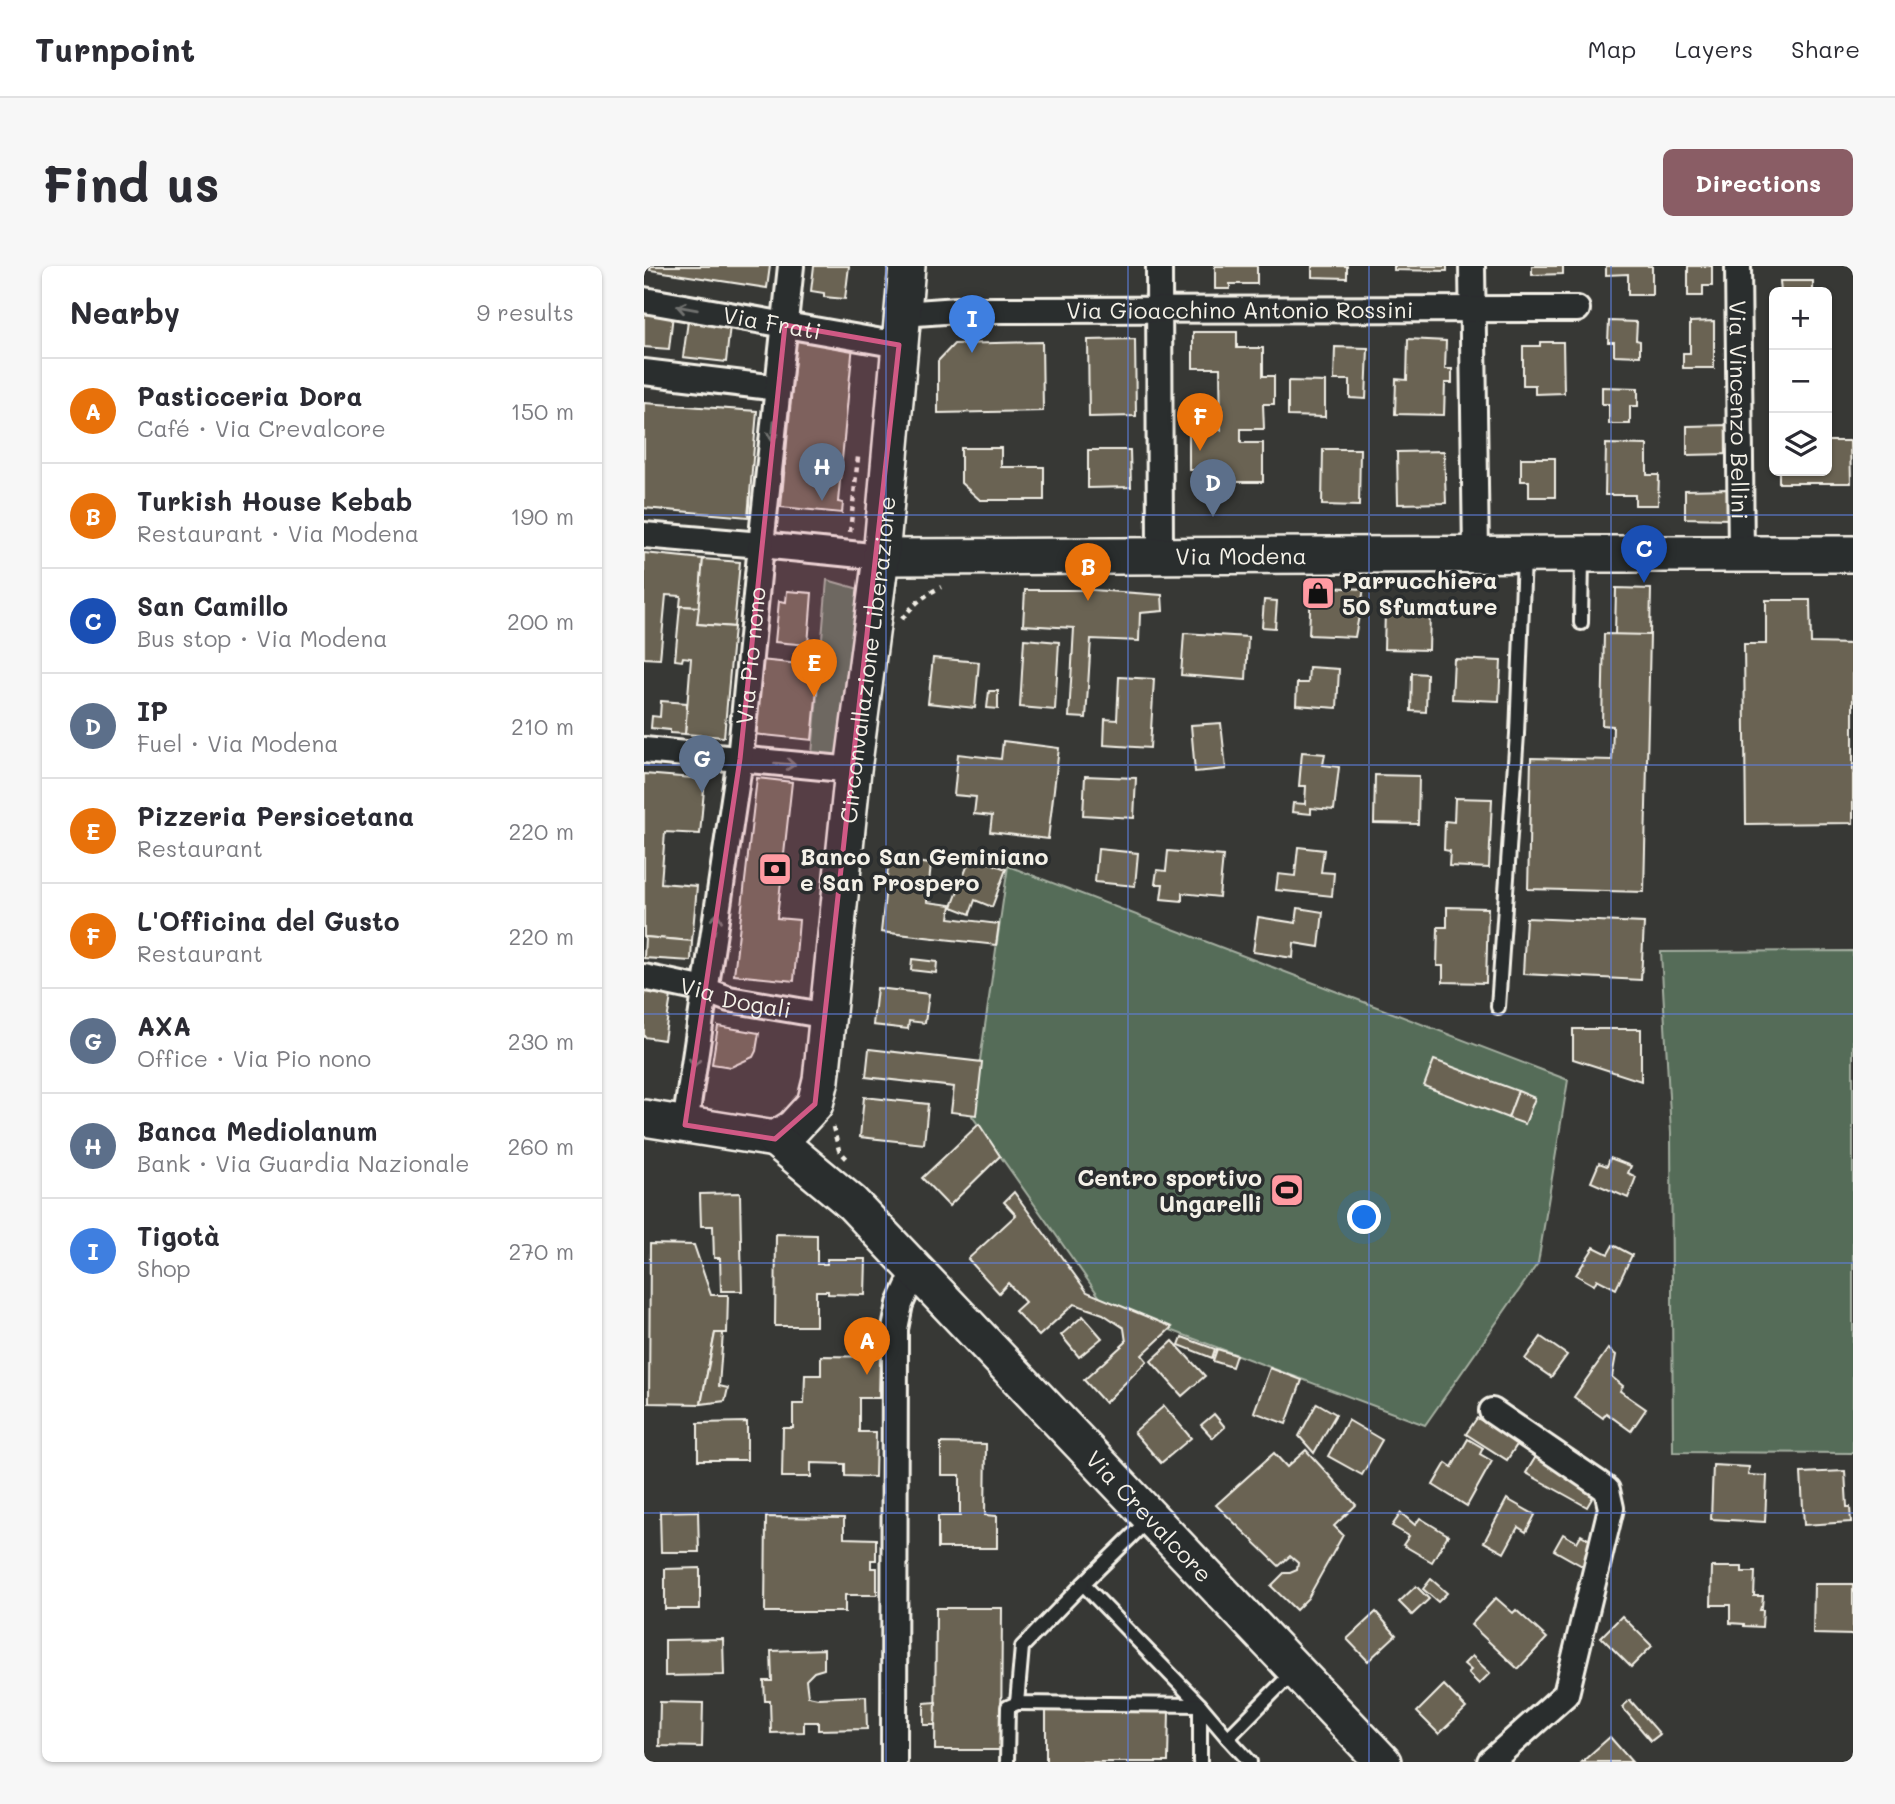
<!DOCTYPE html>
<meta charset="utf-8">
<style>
:root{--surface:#fff;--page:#f7f7f7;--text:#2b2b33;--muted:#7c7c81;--line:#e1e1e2;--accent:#8a5d65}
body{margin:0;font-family:Mali,sans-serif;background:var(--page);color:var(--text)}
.controls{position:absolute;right:21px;top:21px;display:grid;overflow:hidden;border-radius:10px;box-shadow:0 2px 5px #0004}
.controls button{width:63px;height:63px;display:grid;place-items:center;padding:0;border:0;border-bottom:2px solid var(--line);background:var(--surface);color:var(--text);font:35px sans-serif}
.you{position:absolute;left:721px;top:952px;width:24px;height:24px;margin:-18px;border:5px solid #fff;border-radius:50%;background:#1a73e8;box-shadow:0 0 0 10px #1a73e833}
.badge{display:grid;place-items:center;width:46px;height:46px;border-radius:50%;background:var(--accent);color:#fff;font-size:23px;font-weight:700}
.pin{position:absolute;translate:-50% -58px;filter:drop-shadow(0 2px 4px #0008)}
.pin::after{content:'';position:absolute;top:37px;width:24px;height:21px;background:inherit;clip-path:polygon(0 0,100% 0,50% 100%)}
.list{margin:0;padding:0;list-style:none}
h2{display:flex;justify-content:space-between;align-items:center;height:91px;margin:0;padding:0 28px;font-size:30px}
h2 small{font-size:23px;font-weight:400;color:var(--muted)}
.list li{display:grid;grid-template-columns:46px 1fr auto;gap:21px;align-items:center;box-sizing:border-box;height:105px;padding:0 28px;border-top:2px solid var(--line)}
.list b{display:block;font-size:26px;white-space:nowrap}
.list p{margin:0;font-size:23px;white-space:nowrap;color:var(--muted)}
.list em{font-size:23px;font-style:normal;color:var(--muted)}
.icon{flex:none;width:38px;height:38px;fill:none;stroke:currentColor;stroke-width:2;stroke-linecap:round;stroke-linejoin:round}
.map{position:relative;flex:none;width:1209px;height:1496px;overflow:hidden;border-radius:10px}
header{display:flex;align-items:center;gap:42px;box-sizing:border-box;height:98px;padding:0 35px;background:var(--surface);border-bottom:2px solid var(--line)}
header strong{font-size:33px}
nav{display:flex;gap:38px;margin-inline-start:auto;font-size:24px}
.intro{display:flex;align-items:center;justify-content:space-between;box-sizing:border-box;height:168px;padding:0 42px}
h1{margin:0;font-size:49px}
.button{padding:18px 32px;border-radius:10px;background:var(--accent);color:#fff;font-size:24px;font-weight:700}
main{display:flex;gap:42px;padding:0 42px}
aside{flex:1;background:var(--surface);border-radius:10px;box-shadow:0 2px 5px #0004}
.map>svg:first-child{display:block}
.green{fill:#546c58;stroke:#a4aea0;stroke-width:2}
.building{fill:#6a6352;stroke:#f4f1e8;stroke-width:2}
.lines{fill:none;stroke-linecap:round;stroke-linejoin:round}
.lane-casing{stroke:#f4f1e8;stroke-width:18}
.street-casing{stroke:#f4f1e8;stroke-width:30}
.secondary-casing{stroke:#f4f1e8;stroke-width:40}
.path{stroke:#f4f1e8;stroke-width:4.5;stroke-dasharray:5 5;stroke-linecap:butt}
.lane{stroke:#2a2d2e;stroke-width:12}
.street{stroke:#2a2d2e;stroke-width:24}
.secondary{stroke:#2a2d2e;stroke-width:35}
.oneway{stroke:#71726f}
.marked{fill:#d15985;fill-opacity:0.2;stroke:#d15985;stroke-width:5;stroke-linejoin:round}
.grid{fill:none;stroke:#5e7fdd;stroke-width:2;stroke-opacity:0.55}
.labels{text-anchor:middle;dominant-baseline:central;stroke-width:7;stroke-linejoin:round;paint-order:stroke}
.street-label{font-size:23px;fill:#f4f1e8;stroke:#2a2d2e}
.poi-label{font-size:23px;font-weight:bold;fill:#f4f1e8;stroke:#2a2d2e;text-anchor:start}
</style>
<header>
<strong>Turnpoint</strong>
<nav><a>Map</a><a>Layers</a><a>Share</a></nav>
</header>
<div class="intro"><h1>Find us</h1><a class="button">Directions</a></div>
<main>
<aside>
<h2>Nearby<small>9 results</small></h2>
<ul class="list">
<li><span class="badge" style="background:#e8710a">A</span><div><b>Pasticceria Dora</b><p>Café · Via Crevalcore</p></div><em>150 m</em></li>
<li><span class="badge" style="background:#e8710a">B</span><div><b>Turkish House Kebab</b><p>Restaurant · Via Modena</p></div><em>190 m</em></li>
<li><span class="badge" style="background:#1a4fb4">C</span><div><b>San Camillo</b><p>Bus stop · Via Modena</p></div><em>200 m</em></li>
<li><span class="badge" style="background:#5c6f8a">D</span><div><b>IP</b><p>Fuel · Via Modena</p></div><em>210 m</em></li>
<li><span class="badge" style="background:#e8710a">E</span><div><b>Pizzeria Persicetana</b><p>Restaurant</p></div><em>220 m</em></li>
<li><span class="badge" style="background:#e8710a">F</span><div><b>L'Officina del Gusto</b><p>Restaurant</p></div><em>220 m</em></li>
<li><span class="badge" style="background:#5c6f8a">G</span><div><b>AXA</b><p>Office · Via Pio nono</p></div><em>230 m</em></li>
<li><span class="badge" style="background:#5c6f8a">H</span><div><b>Banca Mediolanum</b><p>Bank · Via Guardia Nazionale</p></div><em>260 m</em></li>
<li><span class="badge" style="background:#3f7fe0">I</span><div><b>Tigotà</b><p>Shop</p></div><em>270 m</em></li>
</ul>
</aside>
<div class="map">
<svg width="1209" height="1496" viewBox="0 0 1209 1496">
<rect width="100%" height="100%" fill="#373835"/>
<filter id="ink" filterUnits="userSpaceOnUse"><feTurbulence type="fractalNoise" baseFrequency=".0143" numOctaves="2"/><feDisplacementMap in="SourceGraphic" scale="14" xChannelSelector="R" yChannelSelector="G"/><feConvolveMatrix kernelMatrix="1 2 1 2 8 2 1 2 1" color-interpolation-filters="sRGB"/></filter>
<g filter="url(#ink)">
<g class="green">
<polygon points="183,314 215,323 198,491 168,488"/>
<polygon points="364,600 924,814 894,997 781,1159 462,1040 328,850"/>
<polygon points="1209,685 1209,1187 1029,1186 1027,867 1017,686"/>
</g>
<g class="building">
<polygon points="7,0 126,0 123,22 6,4"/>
<polygon points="170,0 205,0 201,33 180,31 180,27 167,25"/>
<polygon points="571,0 613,0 613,18 586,18 586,23 571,23"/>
<polygon points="668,0 703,0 703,12 668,11"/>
<polygon points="750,0 803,0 803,5 750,4"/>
<polygon points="888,0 919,0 919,8 888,9"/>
<polygon points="962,0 1008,0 1008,29 984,29 984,8 962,9"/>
<polygon points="1044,0 1068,0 1068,20 1059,20 1059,30 1044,30"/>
<polygon points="1136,15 1169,15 1169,26 1137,26"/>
<polygon points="0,43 29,48 25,83 0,81"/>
<polygon points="44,55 86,59 82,96 39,91"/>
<polygon points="965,55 993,56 992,74 996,75 996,90 970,89 970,76 964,76"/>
<polygon points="1070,55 1070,102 1039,102 1039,87 1046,87 1046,56"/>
<polygon points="549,66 593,66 593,82 619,82 619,110 630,110 630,138 619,138 620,163 597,163 597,177 619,177 619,216 586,216 586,204 545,204 545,164 577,164 576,102 549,102"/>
<polygon points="153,69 209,78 194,236 199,237 198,247 137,241"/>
<polygon points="491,73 492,150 445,151 444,74"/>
<polygon points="764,73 802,75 801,103 808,103 808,117 801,117 800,149 751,148 752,113 763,114"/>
<polygon points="398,76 399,145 294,147 294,95 310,78"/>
<polygon points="896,76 919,76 920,127 891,128 891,119 879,119 879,80 896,80"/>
<polygon points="691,81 724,82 722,133 706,132 706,114 690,114"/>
<polygon points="644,115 681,116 681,151 644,150"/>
<polygon points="958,121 994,122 994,140 986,140 986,158 965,158 965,138 958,138"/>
<polygon points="0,137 113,145 104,251 0,242"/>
<polygon points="1086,159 1087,188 1043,189 1043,160"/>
<polygon points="1183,175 1206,175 1207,217 1135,217 1135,205 1183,205"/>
<polygon points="962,178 1003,179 1003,209 1015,209 1014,239 991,239 991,229 961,229"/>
<polygon points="317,182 357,182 357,201 400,201 400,234 336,234 317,217"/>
<polygon points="679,183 716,183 715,240 678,239"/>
<polygon points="444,184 486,184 487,221 444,222"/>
<polygon points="800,185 802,237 754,238 753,186"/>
<polygon points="877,192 911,192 911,231 885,231 885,215 877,215"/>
<polygon points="1085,223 1085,253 1041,252 1041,224"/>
<polygon points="0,287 59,293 55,341 36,340 37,330 22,329 16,393 0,392"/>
<polygon points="59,293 96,296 90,361 53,358"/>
<polygon points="667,320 720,323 711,371 665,369"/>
<polygon points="972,322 1007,323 1006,369 971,369"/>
<polygon points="381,324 449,324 518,329 519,345 496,347 495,375 447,373 442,452 425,451 430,362 379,359"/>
<polygon points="143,325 168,327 164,379 131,376 135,335 142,336"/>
<polygon points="620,334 633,335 631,362 618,361"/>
<polygon points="1122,334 1166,334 1167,377 1209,378 1209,557 1102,558 1100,378 1122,378"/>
<polygon points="36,340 55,341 53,358 90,361 80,471 41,468 47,392 39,391 38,395 31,394"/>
<polygon points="741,345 786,346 785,384 740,383"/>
<polygon points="540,367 604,371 602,414 537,409"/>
<polygon points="960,368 1006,369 1000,626 884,623 887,492 968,494 969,460 958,459"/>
<polygon points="380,373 415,376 411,444 376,441"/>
<polygon points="289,392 335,396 331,442 284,437"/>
<polygon points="810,393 857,395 855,435 808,433"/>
<polygon points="116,394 175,400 168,474 109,468"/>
<polygon points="665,401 695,403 693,442 652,439 653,417 664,417"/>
<polygon points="768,407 783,408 782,446 767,445"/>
<polygon points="475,411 510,413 506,482 460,479 461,453 473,454"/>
<polygon points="345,425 354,425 354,443 343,442"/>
<polygon points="17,435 43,437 41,468 26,467 26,464 7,462 8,450 16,451"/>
<polygon points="577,457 582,503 551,506 547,459"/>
<polygon points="359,475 415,482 404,573 346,566 348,550 330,548 332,531 310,529 314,488 357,493"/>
<polygon points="658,486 681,488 679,499 695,501 690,544 667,542 667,548 648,546 649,537 661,538 662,520 655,520"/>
<polygon points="0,508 61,513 56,568 21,566 17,617 53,620 48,675 0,671"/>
<polygon points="731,509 775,510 774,558 730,557"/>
<polygon points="441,510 492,512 490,552 439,549"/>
<polygon points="113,512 148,516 133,652 155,654 150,715 90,709"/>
<polygon points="811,532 848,533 845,602 805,600 806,585 800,584 801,555 810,556"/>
<polygon points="654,581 680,584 677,606 690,607 688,630 632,624 634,608 651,610"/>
<polygon points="454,583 494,587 491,620 451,616"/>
<polygon points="524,585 579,590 575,631 538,627 538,635 517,633 519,618 511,618 513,604 522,605"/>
<polygon points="327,590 362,603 348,641 331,634 326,648 308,641"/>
<polygon points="245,593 287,598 283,636 307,639 305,652 355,658 352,679 237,666"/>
<polygon points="803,641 844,642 842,717 799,716 799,700 793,700 794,661 803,661"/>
<polygon points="654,642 679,646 675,681 650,677 649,692 609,686 614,651 652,657"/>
<polygon points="882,652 1000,657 997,714 879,708"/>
<polygon points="1,671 48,675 47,695 0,692"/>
<polygon points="268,693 293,696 292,707 267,704"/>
<polygon points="233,722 285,728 281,757 265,755 264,763 229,759"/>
<polygon points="0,726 27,730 20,774 0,771"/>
<polygon points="74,760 115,767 112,785 109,791 87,801 68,798"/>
<polygon points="929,763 997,763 997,815 929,793"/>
<polygon points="225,783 338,796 332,849 307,846 310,821 222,811"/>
<polygon points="790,794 874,825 864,852 780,820"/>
<polygon points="874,825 891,832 881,858 864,852"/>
<polygon points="220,831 284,838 280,878 216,871"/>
<polygon points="335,858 356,890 305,940 278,912"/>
<polygon points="966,892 987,900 984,907 992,911 984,932 947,916 955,897 963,900"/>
<polygon points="370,926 443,1026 528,1061 498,1089 503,1095 461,1137 440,1114 482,1076 480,1062 459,1048 430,1038 395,1070 371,1045 381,1036 364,1017 355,1027 324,993 372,949 360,936"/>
<polygon points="96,927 98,1025 77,1025 76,992 70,992 69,960 57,960 56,928"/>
<polygon points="132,968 173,969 173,998 183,998 183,993 222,993 221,1029 184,1028 184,1025 172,1025 172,1060 131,1060"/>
<polygon points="6,978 50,979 67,1029 84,1029 83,1067 71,1067 57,1138 5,1137"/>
<polygon points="969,979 988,989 972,1023 953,1013 950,1019 932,1009 950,981 964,988"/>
<polygon points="439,1050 458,1072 435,1091 417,1069"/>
<polygon points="71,1067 79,1067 75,1120 84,1122 81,1135 57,1138"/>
<polygon points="538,1071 571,1083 568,1092 535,1079"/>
<polygon points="897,1071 923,1089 907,1111 881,1093"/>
<polygon points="529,1075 561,1110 538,1130 507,1095"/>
<polygon points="573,1083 592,1089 588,1101 569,1095"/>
<polygon points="964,1083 972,1089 968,1111 979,1120 976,1125 1002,1143 987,1165 962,1147 959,1152 930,1131"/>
<polygon points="177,1090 236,1091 235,1132 215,1132 215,1166 232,1166 231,1211 201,1210 201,1198 167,1197 167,1211 138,1211 139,1162 149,1162 149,1138 160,1138 161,1109 177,1109"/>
<polygon points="626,1102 658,1114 642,1158 610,1146"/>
<polygon points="673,1137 692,1148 670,1187 655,1170"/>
<polygon points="520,1140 547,1172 517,1197 490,1166"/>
<polygon points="570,1148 581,1161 569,1172 557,1159"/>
<polygon points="833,1152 874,1177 863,1194 822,1168"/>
<polygon points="704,1154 738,1174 718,1209 684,1190"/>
<polygon points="103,1156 103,1194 54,1194 54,1157"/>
<polygon points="824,1173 839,1182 836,1188 848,1195 823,1240 789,1219 802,1197 808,1201"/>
<polygon points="297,1177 342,1178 341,1249 353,1250 353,1282 294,1282 294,1250 316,1250 316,1209 297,1209"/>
<polygon points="662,1184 712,1239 690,1260 699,1269 664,1332 652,1344 627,1320 640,1307 646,1307 653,1304 654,1297 646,1290 635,1300 572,1239 630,1187 643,1201"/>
<polygon points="894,1187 954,1222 943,1241 882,1207"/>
<polygon points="1069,1199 1105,1201 1104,1209 1123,1210 1121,1256 1067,1253"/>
<polygon points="1201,1205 1203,1241 1206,1241 1207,1256 1160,1259 1157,1207"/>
<polygon points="863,1233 891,1249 882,1266 874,1261 860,1287 840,1276"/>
<polygon points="54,1245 55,1286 17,1286 16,1246"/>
<polygon points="757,1247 771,1259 776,1252 804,1269 788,1296 759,1279 765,1270 748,1260"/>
<polygon points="122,1251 200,1252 200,1272 232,1273 232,1294 227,1294 227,1302 233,1302 233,1329 201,1329 201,1346 121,1346"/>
<polygon points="919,1268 933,1276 937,1269 953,1278 940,1301 910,1284"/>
<polygon points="1068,1301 1098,1301 1098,1306 1111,1306 1110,1330 1119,1330 1118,1341 1117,1341 1116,1344 1119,1344 1118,1361 1100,1360 1100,1358 1086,1357 1086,1339 1067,1339"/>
<polygon points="56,1302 56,1343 21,1343 21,1303"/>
<polygon points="787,1313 803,1327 794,1336 779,1323"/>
<polygon points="1170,1318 1209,1318 1209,1369 1169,1368"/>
<polygon points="772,1320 785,1333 768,1349 755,1336"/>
<polygon points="852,1332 869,1347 872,1344 903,1372 874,1403 827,1359"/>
<polygon points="292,1342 358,1342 357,1484 291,1484"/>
<polygon points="732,1346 752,1369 724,1395 703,1373"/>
<polygon points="978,1350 1008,1380 987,1401 957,1371"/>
<polygon points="79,1373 80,1409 21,1410 21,1374"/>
<polygon points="180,1383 180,1403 170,1406 162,1414 164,1430 174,1432 222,1430 223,1463 174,1464 174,1456 160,1456 160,1466 127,1467 126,1435 121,1435 120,1415 128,1415 127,1385"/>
<polygon points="828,1390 846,1407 835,1418 824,1407 827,1404 820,1398"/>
<polygon points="800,1419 822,1442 795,1468 773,1446"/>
<polygon points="986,1434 1016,1468 1007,1475 978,1441"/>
<polygon points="16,1436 59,1437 58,1481 15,1480"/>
<polygon points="292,1436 291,1459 280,1459 280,1437"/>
<polygon points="402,1441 525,1443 524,1496 402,1496"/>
<polygon points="966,1471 988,1496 938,1496 949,1486"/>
</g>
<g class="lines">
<g class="lane-casing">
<g id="lane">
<polyline points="937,357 938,291"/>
<polyline points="854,741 873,468 880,291"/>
<polyline points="505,1253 439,1318 556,1439 556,1496"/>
<polyline points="439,1318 378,1381 373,1437 556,1439 584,1472"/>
<polyline points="363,1496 364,1441 373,1437"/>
<polyline points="606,1496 584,1472 649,1406"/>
</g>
</g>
<g class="street-casing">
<g id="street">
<polyline points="515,0 516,290"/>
<polyline points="828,0 832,289"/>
<path id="s1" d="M1094,0L1097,288"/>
<path id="s2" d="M0,34L255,79"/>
<path id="s3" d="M258,48L314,44L933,43"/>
<polyline points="0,106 134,122"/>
<polyline points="0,269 117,279 237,291"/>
<polyline points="0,484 209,504"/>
<path id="s4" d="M0,711L61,724L85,733L184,750"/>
<path id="s5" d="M41,859L96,493L117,279L147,0"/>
<polyline points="250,1496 251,1063 256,1038 271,1005"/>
<polyline points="846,1496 922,1428 967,1242 963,1224 955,1218 848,1145"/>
</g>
</g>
<g class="secondary-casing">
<g id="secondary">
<path id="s6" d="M237,291L939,288H1209"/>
<path id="s7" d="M0,852L131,873L149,862L171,838L177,814L209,504L237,291L263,0"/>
<path id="s8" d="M131,873L208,937L739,1496"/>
</g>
</g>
<g class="path">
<polyline points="206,266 214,191"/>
<path d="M258,353C269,339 280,329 297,321"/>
<polyline points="189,861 195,884 204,894"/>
</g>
<use href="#lane" class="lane"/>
<use href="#street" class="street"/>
<use href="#secondary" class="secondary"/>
</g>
<defs><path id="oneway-shaft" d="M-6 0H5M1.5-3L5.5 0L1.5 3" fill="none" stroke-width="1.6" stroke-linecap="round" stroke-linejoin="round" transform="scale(1.75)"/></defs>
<g class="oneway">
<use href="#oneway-shaft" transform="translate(43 42) rotate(-170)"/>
<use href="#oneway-shaft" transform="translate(129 165) rotate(96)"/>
<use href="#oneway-shaft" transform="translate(141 498) rotate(5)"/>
<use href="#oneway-shaft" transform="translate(72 657) rotate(-81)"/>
<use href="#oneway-shaft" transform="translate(51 791) rotate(98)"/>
</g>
</g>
<path class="marked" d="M141,59L255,79L171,838L131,873L41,859L96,493Z"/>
<path class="grid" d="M242,0V1496M484,0V1496M725,0V1496M967,0V1496M0,249H1209M0,499H1209M0,748H1209M0,997H1209M0,1247H1209"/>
<defs>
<g id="shop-square" transform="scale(1.75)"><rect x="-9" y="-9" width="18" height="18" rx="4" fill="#ff9aa2" stroke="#2a2d2e"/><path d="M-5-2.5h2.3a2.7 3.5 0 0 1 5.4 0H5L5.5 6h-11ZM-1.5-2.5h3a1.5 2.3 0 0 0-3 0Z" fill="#111"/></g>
<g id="bank-square" transform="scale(1.75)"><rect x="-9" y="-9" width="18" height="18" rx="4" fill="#ff9aa2" stroke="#2a2d2e"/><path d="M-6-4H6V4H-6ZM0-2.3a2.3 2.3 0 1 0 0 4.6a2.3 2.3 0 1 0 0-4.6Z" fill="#111"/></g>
<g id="stadium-square" transform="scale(1.75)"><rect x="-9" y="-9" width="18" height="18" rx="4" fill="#ff9aa2" stroke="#2a2d2e"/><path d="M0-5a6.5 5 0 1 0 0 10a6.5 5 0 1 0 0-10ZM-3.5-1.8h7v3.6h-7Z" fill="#111"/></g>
</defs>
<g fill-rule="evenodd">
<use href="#shop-square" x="674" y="327"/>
<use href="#bank-square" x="131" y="603"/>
<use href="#stadium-square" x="643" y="924"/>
</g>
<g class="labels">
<g class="street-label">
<text stroke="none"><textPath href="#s3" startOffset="338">Via Gioacchino Antonio Rossini</textPath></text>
<text stroke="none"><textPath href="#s2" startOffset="130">Via Frati</textPath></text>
<text stroke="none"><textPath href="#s1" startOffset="144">Via Vincenzo Bellini</textPath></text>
<text stroke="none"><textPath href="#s6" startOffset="360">Via Modena</textPath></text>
<text stroke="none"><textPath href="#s5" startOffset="474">Via Pio nono</textPath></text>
<text stroke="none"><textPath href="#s7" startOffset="634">Circonvallazione Liberazione</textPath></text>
<text stroke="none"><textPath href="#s4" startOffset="94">Via Dogali</textPath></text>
<text stroke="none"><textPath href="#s8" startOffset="532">Via Crevalcore</textPath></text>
</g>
<g class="poi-label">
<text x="698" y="314">Parrucchiera<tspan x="698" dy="26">50 Sfumature</tspan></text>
<text x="156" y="590">Banco San Geminiano<tspan x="156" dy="26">e San Prospero</tspan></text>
<text x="618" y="911" text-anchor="end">Centro sportivo<tspan x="618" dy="26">Ungarelli</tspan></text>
</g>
</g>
</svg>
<div class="controls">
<button>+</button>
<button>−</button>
<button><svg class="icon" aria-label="layers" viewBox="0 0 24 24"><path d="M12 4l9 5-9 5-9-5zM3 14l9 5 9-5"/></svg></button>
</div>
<div class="you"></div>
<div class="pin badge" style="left:223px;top:1109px;background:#e8710a">A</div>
<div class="pin badge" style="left:444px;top:335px;background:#e8710a">B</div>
<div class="pin badge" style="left:1000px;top:317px;background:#1a4fb4">C</div>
<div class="pin badge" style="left:569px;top:251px;background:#5c6f8a">D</div>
<div class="pin badge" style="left:170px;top:431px;background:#e8710a">E</div>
<div class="pin badge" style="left:556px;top:185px;background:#e8710a">F</div>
<div class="pin badge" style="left:58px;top:527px;background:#5c6f8a">G</div>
<div class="pin badge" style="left:178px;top:235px;background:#5c6f8a">H</div>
<div class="pin badge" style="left:328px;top:87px;background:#3f7fe0">I</div>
</div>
</main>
